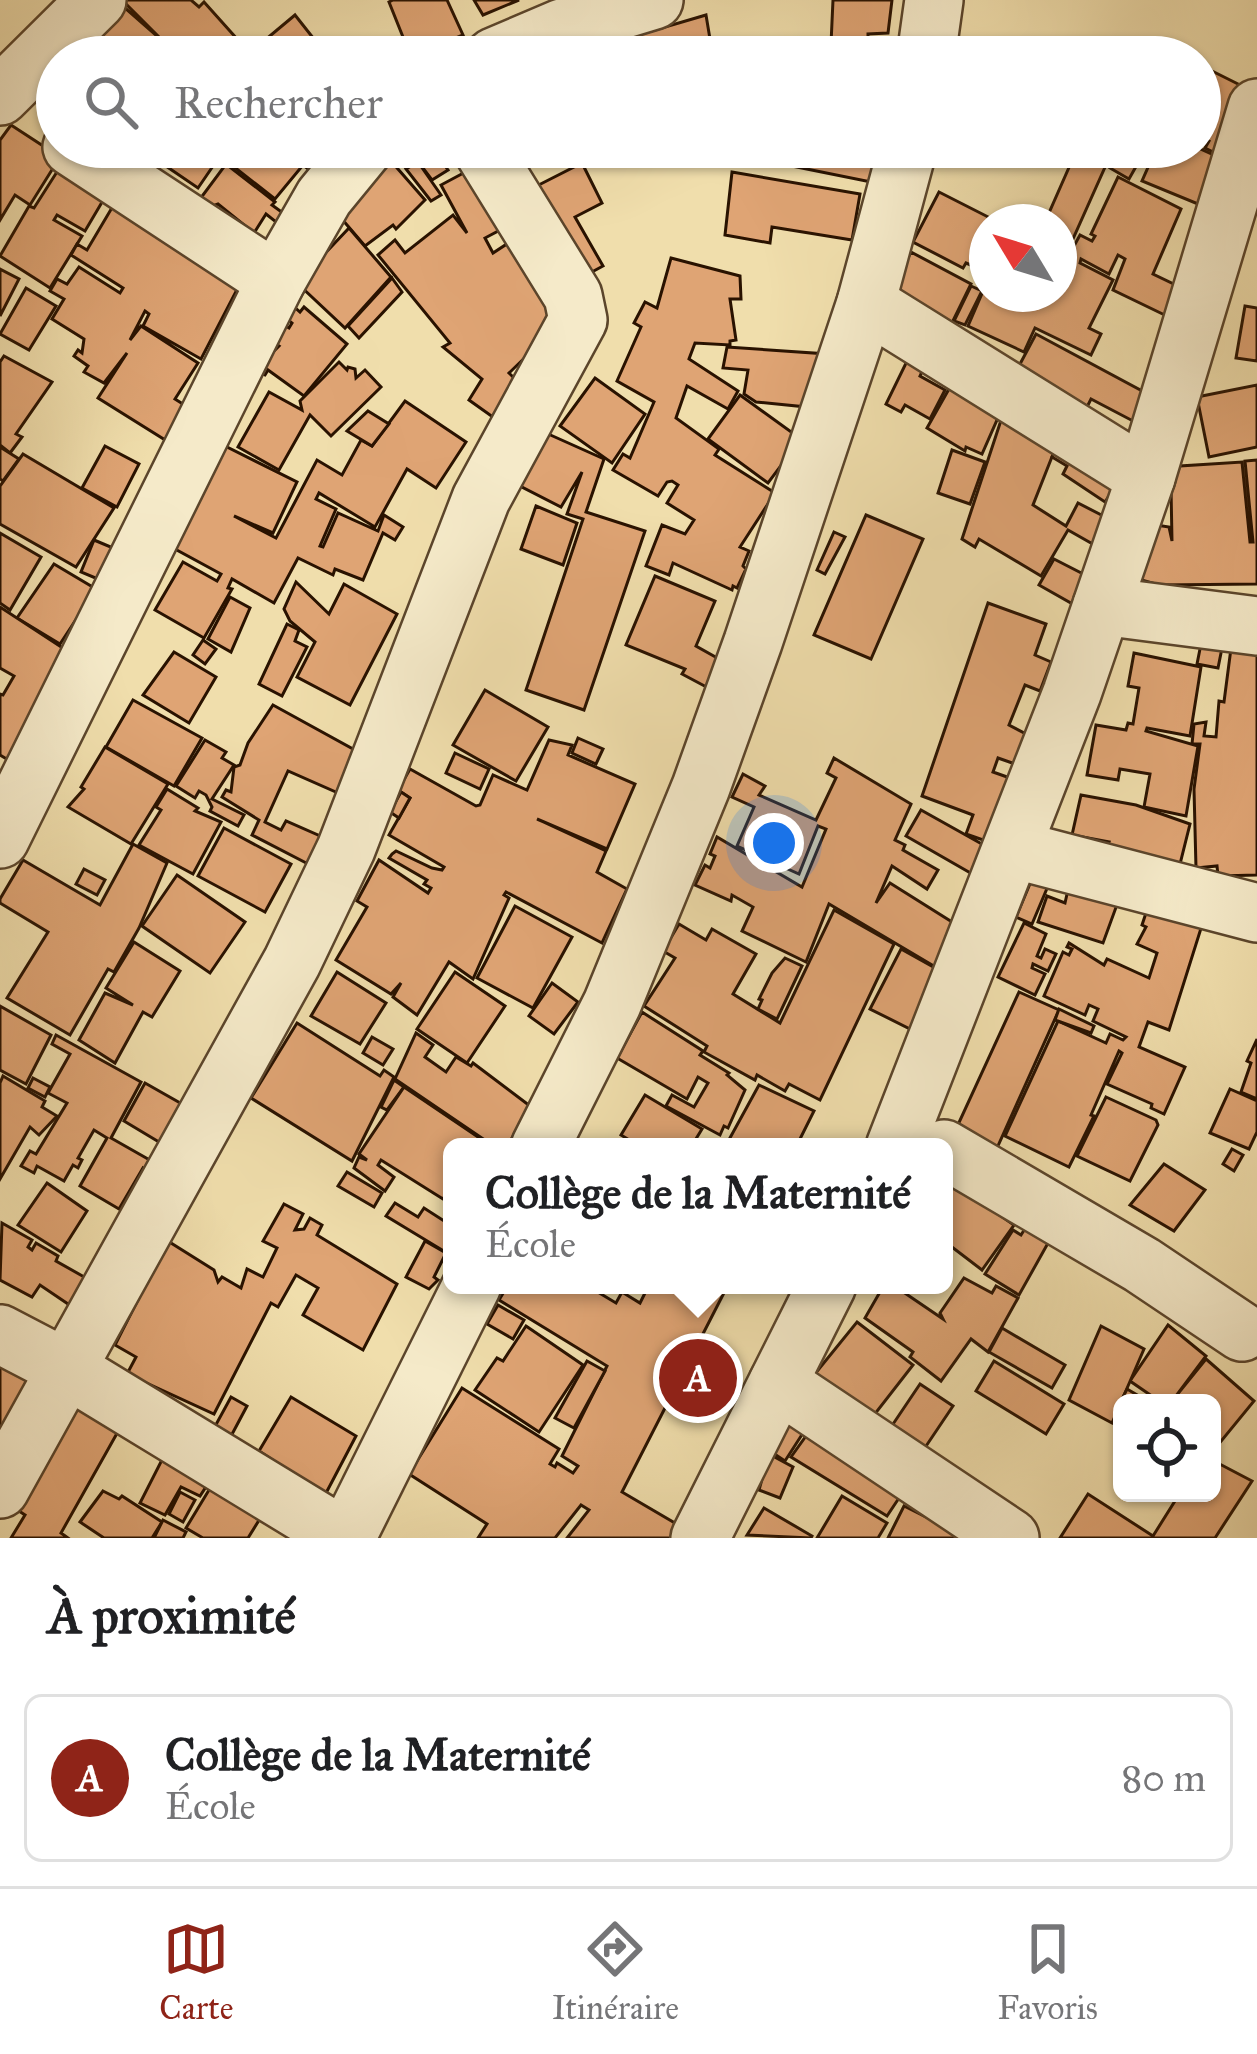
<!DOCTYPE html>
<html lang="fr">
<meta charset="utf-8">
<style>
:root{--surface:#fff;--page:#f2f2f2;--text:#202124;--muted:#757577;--line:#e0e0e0;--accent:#8f2418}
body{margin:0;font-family:"IM FELL Great Primer",serif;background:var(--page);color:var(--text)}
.controls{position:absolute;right:36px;bottom:36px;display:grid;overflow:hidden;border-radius:18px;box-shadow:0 3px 9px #0004}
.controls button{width:108px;height:108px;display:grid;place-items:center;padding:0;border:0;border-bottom:3px solid var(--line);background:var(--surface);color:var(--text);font:60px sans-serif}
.compass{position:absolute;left:969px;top:204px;width:108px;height:108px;border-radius:50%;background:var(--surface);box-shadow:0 3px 9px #0004;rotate:308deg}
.you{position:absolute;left:774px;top:843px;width:42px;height:42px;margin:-30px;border:9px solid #fff;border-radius:50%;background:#1a73e8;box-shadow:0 0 0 18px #1a73e833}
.badge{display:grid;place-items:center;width:78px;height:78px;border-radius:50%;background:var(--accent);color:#fff;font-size:39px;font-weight:700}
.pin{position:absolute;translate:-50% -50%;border:6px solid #fff;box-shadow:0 3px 12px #0006}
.popup{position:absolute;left:443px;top:1138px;width:510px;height:156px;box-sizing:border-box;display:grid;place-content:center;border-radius:18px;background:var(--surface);filter:drop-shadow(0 3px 9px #0005);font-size:39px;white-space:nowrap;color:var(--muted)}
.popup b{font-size:45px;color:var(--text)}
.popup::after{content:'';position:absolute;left:50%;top:100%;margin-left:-24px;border:24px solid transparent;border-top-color:var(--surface)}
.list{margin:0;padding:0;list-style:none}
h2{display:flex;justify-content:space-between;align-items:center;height:156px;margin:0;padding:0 48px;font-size:51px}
h2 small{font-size:39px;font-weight:400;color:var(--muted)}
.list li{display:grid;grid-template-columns:78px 1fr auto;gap:36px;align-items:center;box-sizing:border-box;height:168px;margin:0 24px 24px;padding:0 24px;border:3px solid var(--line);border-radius:18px}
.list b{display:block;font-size:45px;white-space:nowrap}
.list p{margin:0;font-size:39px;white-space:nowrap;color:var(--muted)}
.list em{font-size:39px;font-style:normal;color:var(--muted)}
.icon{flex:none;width:66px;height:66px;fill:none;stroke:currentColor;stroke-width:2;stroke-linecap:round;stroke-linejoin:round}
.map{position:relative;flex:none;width:1257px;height:1538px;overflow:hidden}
.search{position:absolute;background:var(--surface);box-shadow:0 3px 9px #0004;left:36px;right:36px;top:36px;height:132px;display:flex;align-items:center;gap:30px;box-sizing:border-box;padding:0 42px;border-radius:66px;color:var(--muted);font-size:45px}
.sheet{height:348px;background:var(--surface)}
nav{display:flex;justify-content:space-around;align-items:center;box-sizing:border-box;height:168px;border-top:3px solid var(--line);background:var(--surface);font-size:33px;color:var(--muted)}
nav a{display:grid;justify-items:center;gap:6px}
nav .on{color:var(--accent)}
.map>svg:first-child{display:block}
.building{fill:#dfa474;stroke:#291200;stroke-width:3}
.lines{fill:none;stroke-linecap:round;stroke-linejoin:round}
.minor-casing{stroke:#5b452b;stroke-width:62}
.minor{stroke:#f5eac9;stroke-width:57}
</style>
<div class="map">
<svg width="1257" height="1538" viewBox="0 0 1257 1538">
<rect width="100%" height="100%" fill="#f0deac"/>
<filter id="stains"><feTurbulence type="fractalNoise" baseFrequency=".00167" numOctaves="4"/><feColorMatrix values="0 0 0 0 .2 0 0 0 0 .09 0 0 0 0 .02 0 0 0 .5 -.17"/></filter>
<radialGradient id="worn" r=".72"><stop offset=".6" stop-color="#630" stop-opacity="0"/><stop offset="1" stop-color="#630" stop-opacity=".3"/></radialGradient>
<g class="building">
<polygon points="116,0 165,43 122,0 191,0 199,7 204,2 238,40 222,57 69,57"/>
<polygon points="393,0 447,0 463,35 411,57 389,2"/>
<polygon points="474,0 519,0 483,15"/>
<polygon points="833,0 892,0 888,33 868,34 868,47 831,44"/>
<polygon points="295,15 325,53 320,57 257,57 252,51"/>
<polygon points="706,15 713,57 640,57 625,29 642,23 645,33"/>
<polygon points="351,41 364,57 331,57"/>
<polygon points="827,46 890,57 826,57"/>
<polygon points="1200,65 1250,90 1230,160 1205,148 1209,141 1200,136"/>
<polygon points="11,125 60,157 30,205 15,195 0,220 0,140"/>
<polygon points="118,147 159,147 146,166"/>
<polygon points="169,147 226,147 198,188 160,162"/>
<polygon points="234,147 323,147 318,152 327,160 316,175 303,165 275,199 224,159"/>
<polygon points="407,147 457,147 441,160 448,170 432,180"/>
<polygon points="768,147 877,147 871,182 767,161"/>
<polygon points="1078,147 1114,147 1072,241 1059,233 1059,222 1045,222"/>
<polygon points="1121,147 1147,147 1129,179 1110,168"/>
<polygon points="1157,147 1196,147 1218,157 1198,204 1142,181"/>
<polygon points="391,161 425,200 396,229 393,225 365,246 341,218 355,205 351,193"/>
<polygon points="486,161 519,220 485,238 493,253 525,232 571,313 509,373 523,387 497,420 469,400 482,379 443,347 450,343 378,255 395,240 405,253 453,215 467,233 441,185"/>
<polygon points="418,162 441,195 431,201 406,169"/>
<polygon points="582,163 602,203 575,217 603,266 577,280 521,194"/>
<polygon points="62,164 108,192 85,231 57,215 54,220 82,236 50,288 0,256 29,206 34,208"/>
<polygon points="226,164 275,202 272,205 283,213 276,222 266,214 254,233 218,204 210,207 200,199"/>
<polygon points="732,172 860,194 852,240 772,227 770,243 725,235"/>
<polygon points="1118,177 1181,209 1153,274 1184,289 1173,319 1113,290 1125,259 1118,255 1109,274 1081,259 1080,263 1113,280 1089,328 1101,334 1091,355 1035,328 1024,352 968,326 987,282 987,294 1059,294 1059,253 1068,257 1080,235 1092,241 1095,236 1091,234"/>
<polygon points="939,192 998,222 987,222 987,272 966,263 963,268 913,242"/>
<polygon points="113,206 242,280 201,359 143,326 149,314 145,311 130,340 141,326 198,363 175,399 194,411 178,448 98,398 127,353 104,383 84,372 88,366 74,356 78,350 82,353 84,339 52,319 64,299 50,291 57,279 67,284 79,267 120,293 123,288 71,255 77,244 87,250"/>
<polygon points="349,228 391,277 345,328 297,283"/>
<polygon points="911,252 971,284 949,329 888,296"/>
<polygon points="671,258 740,276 741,299 730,299 736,340 730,341 730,345 695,343 689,359 738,391 728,409 687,386 676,418 719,449 715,455 775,493 740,547 749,551 743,566 746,569 737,588 733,586 732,590 673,563 669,575 646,566 662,525 685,534 694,520 667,503 678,485 672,481 667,482 658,496 613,470 623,454 630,458 654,402 617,381 641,327 634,323 645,302 657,308"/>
<polygon points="0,269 19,279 0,316"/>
<polygon points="392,278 402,292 359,338 348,326"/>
<polygon points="971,286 982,291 965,325 954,321"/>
<polygon points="26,288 56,306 29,350 0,334"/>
<polygon points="291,304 300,312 304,307 347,344 304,396 268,370 265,375 254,371 279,346 267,338 278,321 289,328 292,323 282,315"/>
<polygon points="1245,306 1257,308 1257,361 1236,358"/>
<polygon points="1036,334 1144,392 1133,421 1091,399 1084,413 1012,379"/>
<polygon points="727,347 827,354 817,408 756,402 744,394 748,370 723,368"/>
<polygon points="4,356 52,382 16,434 22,437 10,453 0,445 0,362"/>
<polygon points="909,357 925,365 920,376 945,390 930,419 905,405 901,412 886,404"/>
<polygon points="339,362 347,370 348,367 355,369 356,378 365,370 381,387 331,436 310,415 279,470 238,447 269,392 302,410 300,401"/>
<polygon points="958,373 1004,404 982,454 966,447 965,451 927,428"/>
<polygon points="595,378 645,414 612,463 560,426"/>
<polygon points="1257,385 1257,447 1209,457 1197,397"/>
<polygon points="740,395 801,439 768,483 708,439"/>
<polygon points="405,401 466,442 436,488 407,469 375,527 319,493 316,499 336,509 320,546 323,547 338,513 378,531 384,515 403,527 395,540 383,533 363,580 335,569 333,575 298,558 274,603 232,579 228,588 232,589 204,638 155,610 183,562 217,581 221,574 175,549 193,494 201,498 223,445 297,482 273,533 234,516 276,538 317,460 342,475 361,440 372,446"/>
<polygon points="1007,402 1061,434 1033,505 1066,526 1078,503 1115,522 1098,547 1068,530 1041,576 979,539 975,547 962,539"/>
<polygon points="368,411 389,424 372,446 347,431"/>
<polygon points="546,433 604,459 586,512 645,531 584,710 526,690 583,519 567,514 582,472 561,507 520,486"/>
<polygon points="1060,442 1120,479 1105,502 1063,474 1067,466 1052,457"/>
<polygon points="105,446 139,464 117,507 82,488"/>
<polygon points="0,447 19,459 3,481 0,479"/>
<polygon points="952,450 985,462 970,504 938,493"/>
<polygon points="23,454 114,508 76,567 0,524 0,486"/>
<polygon points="1257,460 1257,584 1159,585 1138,579 1150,524 1169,527 1172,541 1171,488 1180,466 1242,462 1250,542 1253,542 1245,461"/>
<polygon points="536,506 577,523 563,565 521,549"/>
<polygon points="866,515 923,539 871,659 814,635"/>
<polygon points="834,532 845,537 825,574 817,570"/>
<polygon points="0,533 41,557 10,610 0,603"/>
<polygon points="94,540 118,550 105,582 81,572"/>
<polygon points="1054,559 1089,577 1078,607 1039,585"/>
<polygon points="54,564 96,589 60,644 17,618"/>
<polygon points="655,576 715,601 696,646 728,664 714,691 682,674 685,669 626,645"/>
<polygon points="296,582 329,614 344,584 397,614 350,705 297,677 315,642 290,621 284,609"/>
<polygon points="230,597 250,608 231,652 208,639"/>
<polygon points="988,603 1046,624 1035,655 1051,662 1040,691 1025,685 1009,725 1026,734 1015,764 998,758 993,772 1010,778 993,828 1005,833 998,855 989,851 974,875 906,836 921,810 989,848 992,843 966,834 973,815 922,796"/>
<polygon points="0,607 75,656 10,761 0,755 0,694 3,695 14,676 0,668"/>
<polygon points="287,624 299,630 295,641 307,647 282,696 259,684"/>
<polygon points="1204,629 1225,633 1218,668 1197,664"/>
<polygon points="1233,633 1257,636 1257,875 1218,876 1217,866 1196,868 1194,789 1200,744 1192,744 1194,724 1206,722 1204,736 1216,737 1219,701 1224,702"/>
<polygon points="203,640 216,649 205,664 193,655"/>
<polygon points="174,652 216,677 189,723 143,695"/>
<polygon points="1134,653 1201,667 1190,736 1147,728 1146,731 1198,746 1186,816 1144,807 1150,774 1120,769 1118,780 1087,775 1096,725 1126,730 1128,723 1133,724 1139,688 1128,686"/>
<polygon points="485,690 548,727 516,781 453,745"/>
<polygon points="133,700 202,738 174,786 106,747"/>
<polygon points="273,705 362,754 345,796 288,771 265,822 281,830 286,821 327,839 314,867 252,835 259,820 222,797 226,790 231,792 234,767 240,765 248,743"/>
<polygon points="578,738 603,749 596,764 572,753"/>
<polygon points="205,740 226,752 222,758 234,765 212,799 244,815 238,826 210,811 212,807 206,795 199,791 195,798 176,786"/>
<polygon points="549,740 572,745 568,755 635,784 607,849 537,819 606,851 597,872 627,889 602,943 506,892 504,895 509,898 473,979 449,962 417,1015 393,997 401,983 391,994 336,960 367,907 357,901 379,860 428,893 431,888 424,884 427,880 389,858 392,854 396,851 432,868 442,870 444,867 389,835 410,798 398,790 410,769 476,806 480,805 493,775 527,790"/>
<polygon points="105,747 168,784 131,844 68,807 84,789 81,787"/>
<polygon points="455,753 489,769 480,789 446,773"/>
<polygon points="834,758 911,804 895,840 905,845 903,850 938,870 927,889 892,866 876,903 890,883 960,927 949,975 829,904 806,962 742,931 753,907 732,895 731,901 695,885 705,865 710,868 715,856 710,854 717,837 802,887 826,829 818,826 799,874 737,846 754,807 732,797 743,774 765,786 759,795 816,820 836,778 827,773"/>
<polygon points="167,789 198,808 195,811 221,822 193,874 139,845 161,810 156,807"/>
<polygon points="401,792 410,798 399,818 390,812"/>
<polygon points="1081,795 1136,805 1190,824 1175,884 1103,857 1109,842 1072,835"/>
<polygon points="224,828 291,864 265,912 198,876"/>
<polygon points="133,844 167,863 139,928 114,972 108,969 70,1035 7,998 48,932 0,903 0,899 23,860 100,905"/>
<polygon points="84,869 105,880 97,895 76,884"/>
<polygon points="1072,872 1122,891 1103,943 1038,922 1047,896 1065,903"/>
<polygon points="177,875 245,922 210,973 142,926"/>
<polygon points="1032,879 1048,886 1032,924 1016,917"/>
<polygon points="1149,904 1203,922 1169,1030 1148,1022 1139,1047 1185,1067 1164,1114 1151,1108 1152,1104 1107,1084 1122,1053 1119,1051 1091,1115 1094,1116 1069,1167 1005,1136 1058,1021 1106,1043 1110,1034 1123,1040 1126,1037 1093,1021 1098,1009 1089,1005 1085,1015 1044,996 1063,952 1069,955 1072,949 1067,947 1069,943 1104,965 1107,959 1149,978 1157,953 1137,944 1146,927 1142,925"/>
<polygon points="515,906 572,937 533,1008 477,978"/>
<polygon points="834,910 894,944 820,1100 789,1084 785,1091 757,1075 755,1080 704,1052 707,1046 644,1006 675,958 663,951 679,924 706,940 712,929 756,954 733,994 780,1023"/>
<polygon points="1024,923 1046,934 1037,956 1041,958 1045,949 1056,954 1048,971 1033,964 1032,968 1045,974 1035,995 998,977"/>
<polygon points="134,942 180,971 152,1017 143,1012 115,1063 79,1040 105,993 133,1005 106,988"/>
<polygon points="901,949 944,973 914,1031 870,1009"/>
<polygon points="785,958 802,966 777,1019 758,1009 762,1000 759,999 772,973"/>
<polygon points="337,972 386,1003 360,1044 311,1016"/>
<polygon points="455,972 505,1006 467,1063 417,1029"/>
<polygon points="552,983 578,1002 554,1034 529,1016"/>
<polygon points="1019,992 1059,1010 997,1148 956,1129"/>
<polygon points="0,1006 51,1035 26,1084 0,1070"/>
<polygon points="1059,1009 1094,1026 1091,1033 1055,1020"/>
<polygon points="642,1012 703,1051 700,1055 729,1073 727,1075 745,1090 728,1128 724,1126 720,1135 666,1106 672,1095 694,1107 708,1083 698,1077 687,1099 617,1058"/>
<polygon points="297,1023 380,1076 384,1070 394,1077 352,1161 251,1098"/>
<polygon points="416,1033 433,1045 425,1057 446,1072 456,1057 471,1066 473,1063 530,1106 507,1147 495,1147 395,1079"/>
<polygon points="56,1035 141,1082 111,1138 155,1163 149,1172 143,1168 119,1209 80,1186 107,1138 94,1130 78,1158 82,1160 78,1168 73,1165 64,1181 37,1166 34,1173 21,1166 30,1151 36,1154 67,1103 48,1093 70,1054 52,1044"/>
<polygon points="372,1037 393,1049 383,1065 363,1053"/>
<polygon points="1257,1039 1257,1099 1241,1092 1251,1063 1247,1061"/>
<polygon points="3,1076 45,1101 42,1107 57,1116 39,1135 30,1127 0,1179 0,1083"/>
<polygon points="33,1078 50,1087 45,1097 28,1088"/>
<polygon points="394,1080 404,1087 387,1110 381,1107"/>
<polygon points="145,1083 189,1108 164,1145 124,1121"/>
<polygon points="759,1085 814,1111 796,1147 725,1147"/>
<polygon points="404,1087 481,1139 477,1147 452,1147 452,1185 443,1199 381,1160 378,1165 394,1177 385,1191 354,1168 359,1157 367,1160 359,1154"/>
<polygon points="1230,1089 1257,1101 1257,1132 1249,1149 1210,1133"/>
<polygon points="645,1095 702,1129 691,1147 641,1147 621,1135"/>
<polygon points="1106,1097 1156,1120 1158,1125 1130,1181 1077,1156"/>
<polygon points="1232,1149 1243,1155 1234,1171 1223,1164"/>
<polygon points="1164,1164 1205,1190 1174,1231 1130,1205"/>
<polygon points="347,1172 382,1193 374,1207 338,1186"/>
<polygon points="944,1177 1014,1225 982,1270 944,1241"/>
<polygon points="47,1183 87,1211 61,1252 18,1225"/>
<polygon points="395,1203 418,1217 424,1208 452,1226 452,1244 447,1253 386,1216"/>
<polygon points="284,1204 303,1214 295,1230 304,1229 310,1218 322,1225 317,1235 397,1284 363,1350 303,1315 318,1288 296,1275 278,1307 271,1303 214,1414 127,1374 136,1357 115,1345 147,1282 163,1238 214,1270 218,1282 222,1277 241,1288 247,1269 263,1277 277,1248 263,1241"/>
<polygon points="1035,1213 1057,1227 1019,1295 985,1274 1013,1230 1021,1235"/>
<polygon points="2,1223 32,1240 28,1247 32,1250 36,1243 58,1256 56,1261 93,1282 77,1310 40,1285 32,1297 0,1280"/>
<polygon points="425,1241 446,1253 434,1277 438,1280 429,1289 406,1277"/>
<polygon points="964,1278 992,1293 996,1286 1018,1298 988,1352 971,1339 941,1381 910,1357 913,1352 865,1318 884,1285 893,1285 943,1319 940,1313"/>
<polygon points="508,1285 586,1285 616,1303 622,1292 640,1303 649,1285 728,1285 622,1492 680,1526 672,1538 567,1538 589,1510 581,1505 555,1538 478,1538 487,1524 409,1474 462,1388 559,1449 550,1464 555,1467 557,1463 573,1473 578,1466 562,1456 607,1366 499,1300"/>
<polygon points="498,1305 524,1320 513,1339 487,1324"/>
<polygon points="857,1322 913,1365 871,1419 814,1375"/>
<polygon points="1168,1325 1206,1356 1176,1396 1206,1359 1254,1401 1218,1445 1212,1440 1212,1403 1162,1403 1130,1381"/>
<polygon points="526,1326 583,1365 539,1432 475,1390 497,1358 503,1361"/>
<polygon points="1101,1326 1144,1349 1112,1423 1069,1400"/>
<polygon points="1002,1328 1065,1365 1052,1388 989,1352"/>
<polygon points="587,1361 605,1371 574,1428 555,1418"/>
<polygon points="994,1361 1064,1404 1046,1434 976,1391"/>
<polygon points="0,1365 45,1380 0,1458"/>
<polygon points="920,1384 953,1406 918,1458 885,1436"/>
<polygon points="1127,1389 1151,1403 1122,1403 1122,1409 1118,1407"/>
<polygon points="231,1397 247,1406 230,1438 213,1430"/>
<polygon points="291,1397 356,1436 325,1495 259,1451"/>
<polygon points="76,1402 120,1428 61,1533 68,1538 11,1538 25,1515 16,1509"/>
<polygon points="791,1407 812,1419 785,1461 770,1451"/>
<polygon points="816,1422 909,1483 887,1516 791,1457"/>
<polygon points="169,1446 211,1479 200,1496 181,1487 165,1515 140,1503"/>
<polygon points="769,1454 793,1467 780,1498 759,1490"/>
<polygon points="1212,1460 1252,1481 1215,1538 1060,1538 1088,1494 1153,1536 1180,1493 1212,1493"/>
<polygon points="212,1485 261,1517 248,1538 203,1538 186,1528"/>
<polygon points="103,1491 119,1499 122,1496 162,1522 152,1538 104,1538 80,1522"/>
<polygon points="180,1492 195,1500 183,1522 169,1514"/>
<polygon points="842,1496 887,1523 878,1538 817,1538"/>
<polygon points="904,1506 950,1529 953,1534 958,1524 967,1538 888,1538"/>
<polygon points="764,1508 812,1536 811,1538 747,1535"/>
<polygon points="163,1520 186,1532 183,1538 154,1538"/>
</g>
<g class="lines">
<g class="minor-casing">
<g id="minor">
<polyline points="494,57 562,28 654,0"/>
<polyline points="926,57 934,0"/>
<polyline points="0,96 97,0"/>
<polyline points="72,147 276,281"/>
<polyline points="866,303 1146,477"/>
<polyline points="1102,606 1257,626"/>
<polyline points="0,839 276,281 324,197 365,147"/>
<polyline points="1013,849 1257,913"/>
<polyline points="540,1147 612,1004 701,787 753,642 866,303 908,147"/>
<polyline points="895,1147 1072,693 1146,477 1257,108"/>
<polyline points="944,1149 1142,1265 1242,1332"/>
<polyline points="0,1334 69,1370 345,1538"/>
<polyline points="778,1383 1010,1538"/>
<polyline points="0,1489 292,962 346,849 481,499 578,320 573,296 481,147"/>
<polyline points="346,1538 472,1285"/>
<polyline points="700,1538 827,1285"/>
</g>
</g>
<use href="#minor" class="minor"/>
</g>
<rect width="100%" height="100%" filter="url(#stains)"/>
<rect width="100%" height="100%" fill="url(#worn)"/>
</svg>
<div class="controls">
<button><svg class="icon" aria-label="locate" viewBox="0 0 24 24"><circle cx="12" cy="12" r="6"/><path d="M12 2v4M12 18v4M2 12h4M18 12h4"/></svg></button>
</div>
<svg class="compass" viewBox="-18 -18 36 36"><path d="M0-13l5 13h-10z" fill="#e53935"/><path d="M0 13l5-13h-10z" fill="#757577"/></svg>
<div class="you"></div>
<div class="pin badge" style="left:698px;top:1378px">A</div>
<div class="popup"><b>Collège de la Maternité</b>École</div>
<div class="search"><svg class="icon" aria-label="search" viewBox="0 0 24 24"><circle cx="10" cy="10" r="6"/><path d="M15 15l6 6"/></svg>Rechercher</div>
</div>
<section class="sheet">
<h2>À proximité<small></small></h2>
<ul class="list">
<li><span class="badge">A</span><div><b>Collège de la Maternité</b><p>École</p></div><em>80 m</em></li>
</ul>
</section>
<nav>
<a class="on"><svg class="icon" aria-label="map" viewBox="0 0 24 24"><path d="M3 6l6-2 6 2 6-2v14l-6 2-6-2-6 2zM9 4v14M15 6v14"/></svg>Carte</a>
<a><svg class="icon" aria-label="directions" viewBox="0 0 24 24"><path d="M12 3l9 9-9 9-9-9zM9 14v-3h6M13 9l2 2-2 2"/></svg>Itinéraire</a>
<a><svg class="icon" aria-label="saved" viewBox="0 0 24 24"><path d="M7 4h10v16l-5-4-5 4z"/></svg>Favoris</a>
</nav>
